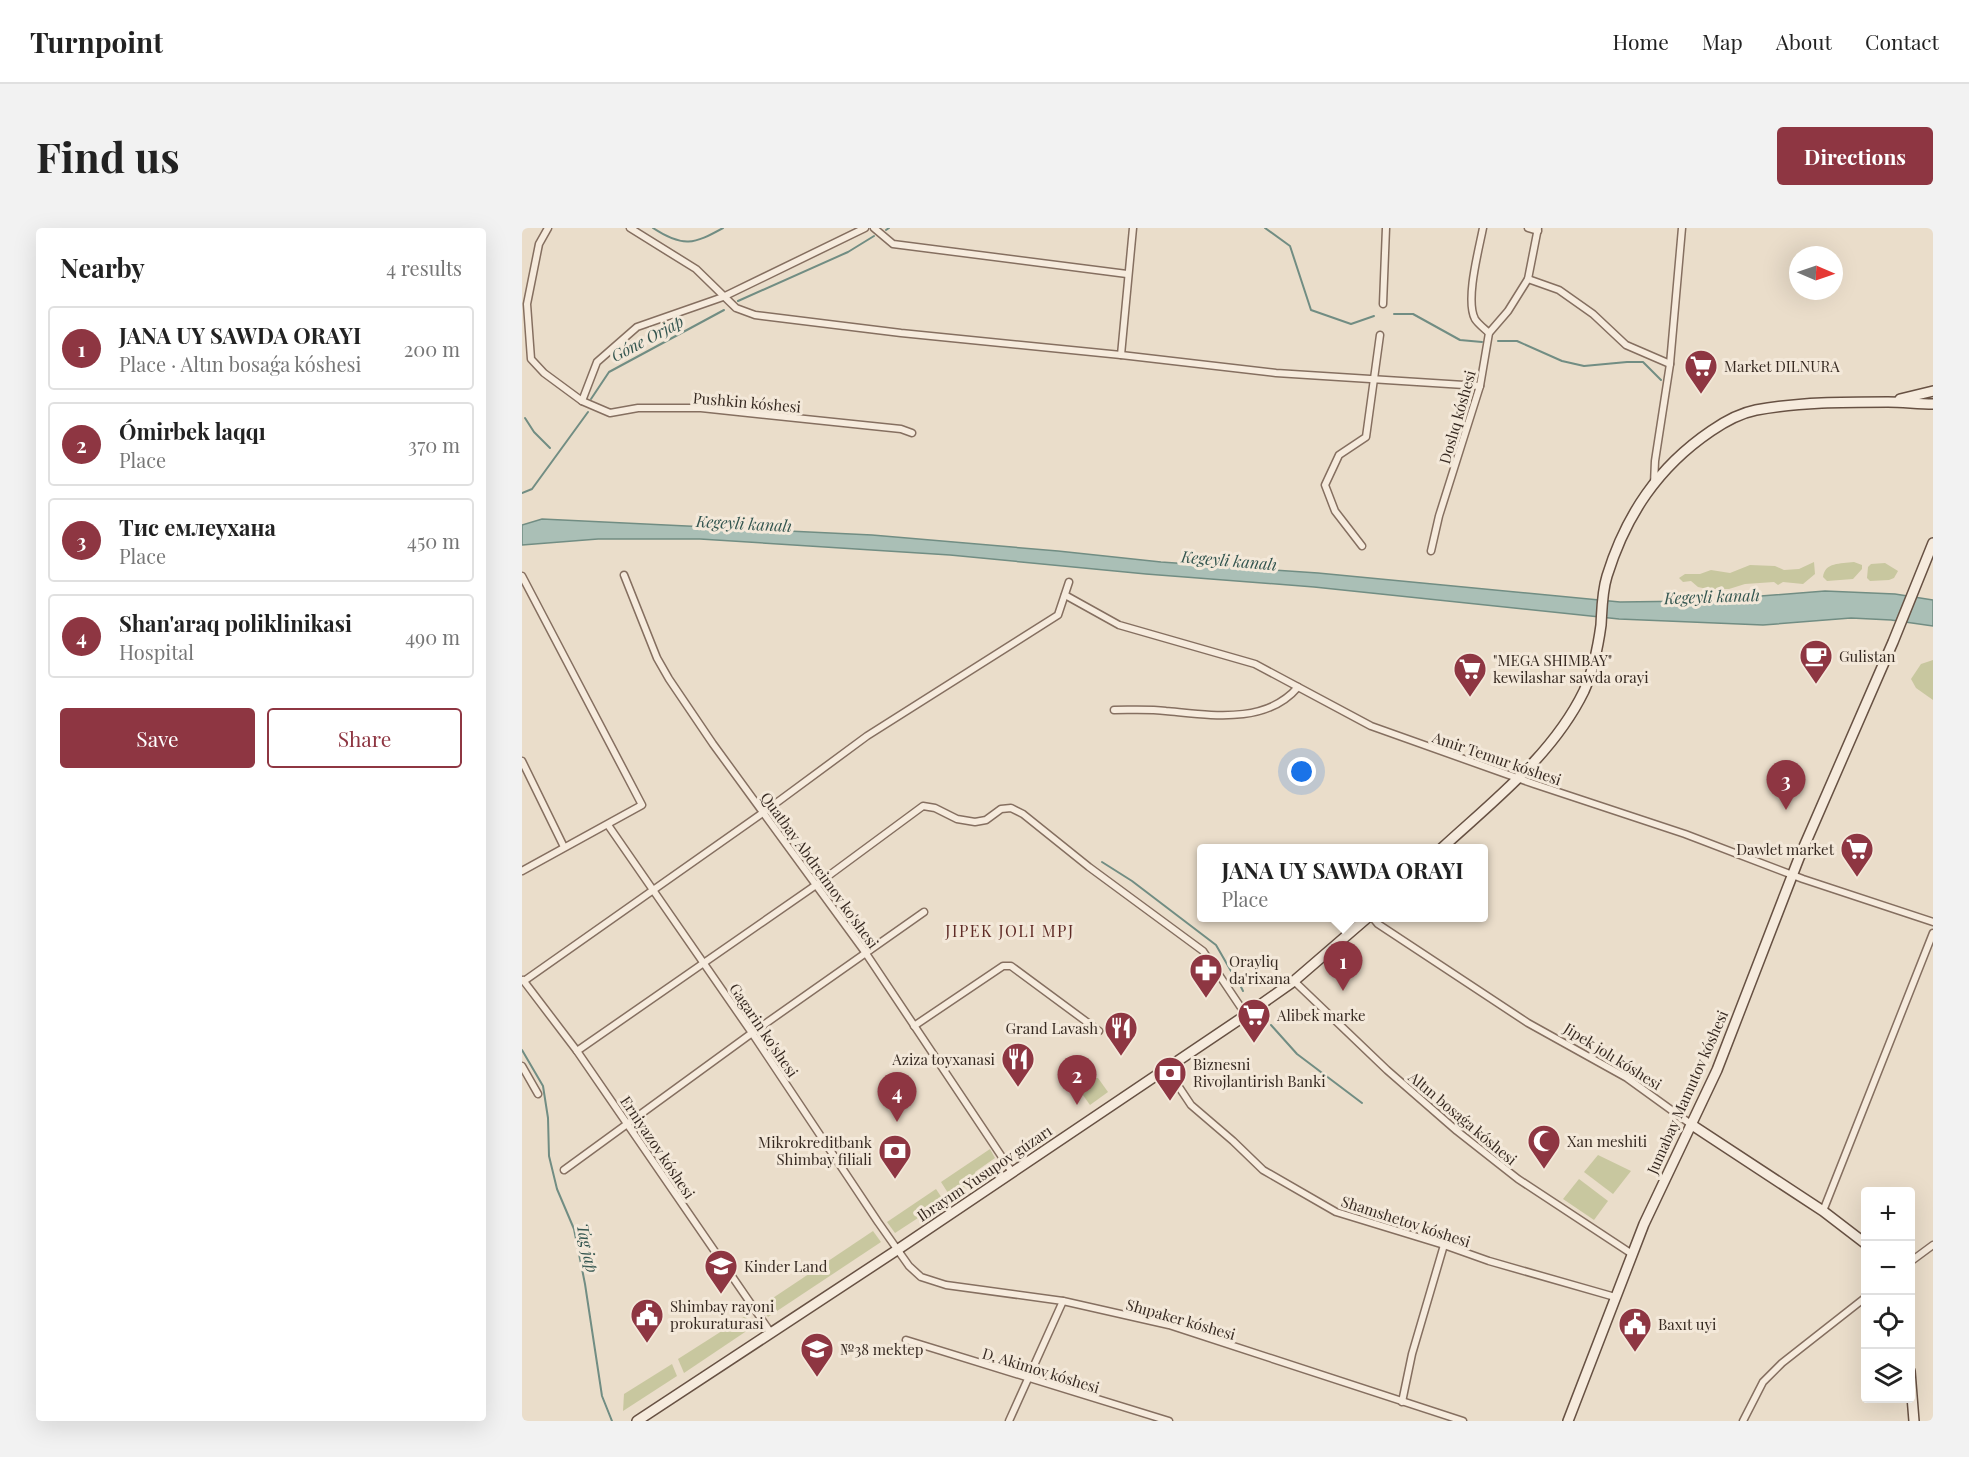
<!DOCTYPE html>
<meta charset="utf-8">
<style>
:root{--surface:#fff;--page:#f2f2f2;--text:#222;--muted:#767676;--line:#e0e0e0;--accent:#8e3642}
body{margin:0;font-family:"Playfair Display",serif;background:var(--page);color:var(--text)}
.controls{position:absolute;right:18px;bottom:18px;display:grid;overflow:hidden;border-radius:6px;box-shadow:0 6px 24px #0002}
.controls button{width:54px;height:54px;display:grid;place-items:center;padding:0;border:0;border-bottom:2px solid var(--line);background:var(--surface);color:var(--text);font:30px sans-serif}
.compass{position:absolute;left:1267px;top:18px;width:54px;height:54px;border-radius:50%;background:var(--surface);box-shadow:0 6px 24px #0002;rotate:92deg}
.you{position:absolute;left:780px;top:544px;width:21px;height:21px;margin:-15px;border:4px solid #fff;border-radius:50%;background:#1a73e8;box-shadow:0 0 0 9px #1a73e833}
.badge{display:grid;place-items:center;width:39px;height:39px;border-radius:50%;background:var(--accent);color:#fff;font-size:20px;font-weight:700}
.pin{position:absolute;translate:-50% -50px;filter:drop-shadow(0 2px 3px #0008)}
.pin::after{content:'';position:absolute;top:32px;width:21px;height:18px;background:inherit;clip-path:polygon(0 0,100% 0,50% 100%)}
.popup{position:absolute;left:675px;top:616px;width:291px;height:78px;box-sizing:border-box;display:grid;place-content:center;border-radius:6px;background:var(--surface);filter:drop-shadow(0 2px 4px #0005);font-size:20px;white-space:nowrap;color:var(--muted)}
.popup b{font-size:22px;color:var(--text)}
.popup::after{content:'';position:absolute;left:50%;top:100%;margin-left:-12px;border:12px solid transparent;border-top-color:var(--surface)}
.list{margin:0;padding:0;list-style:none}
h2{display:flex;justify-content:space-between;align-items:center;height:78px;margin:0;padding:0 24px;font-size:26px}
h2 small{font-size:20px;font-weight:400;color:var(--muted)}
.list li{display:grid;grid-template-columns:39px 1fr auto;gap:18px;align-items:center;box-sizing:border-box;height:84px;margin:0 12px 12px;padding:0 12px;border:2px solid var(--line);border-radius:6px}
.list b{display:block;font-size:22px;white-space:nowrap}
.list p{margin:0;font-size:20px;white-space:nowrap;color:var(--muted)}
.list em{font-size:20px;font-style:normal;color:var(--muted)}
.actions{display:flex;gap:12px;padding:18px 24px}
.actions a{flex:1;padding:14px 0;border:2px solid var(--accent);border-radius:6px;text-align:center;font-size:21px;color:var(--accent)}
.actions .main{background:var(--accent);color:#fff}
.icon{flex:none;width:33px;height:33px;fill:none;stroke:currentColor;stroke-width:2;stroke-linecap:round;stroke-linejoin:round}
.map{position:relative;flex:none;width:1411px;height:1193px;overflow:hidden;border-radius:6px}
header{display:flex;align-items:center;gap:36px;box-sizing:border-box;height:84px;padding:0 30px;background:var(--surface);border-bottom:2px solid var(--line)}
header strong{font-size:28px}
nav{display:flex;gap:33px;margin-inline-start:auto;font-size:21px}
.intro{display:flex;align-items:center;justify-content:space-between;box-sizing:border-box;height:144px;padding:0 36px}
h1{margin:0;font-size:42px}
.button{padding:15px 27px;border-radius:6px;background:var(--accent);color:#fff;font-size:21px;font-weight:700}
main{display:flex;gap:36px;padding:0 36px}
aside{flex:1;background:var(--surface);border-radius:6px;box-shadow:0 6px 24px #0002}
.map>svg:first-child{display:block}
.green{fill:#c8c79f}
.water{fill:#aabfb6;stroke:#718d83;stroke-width:1.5}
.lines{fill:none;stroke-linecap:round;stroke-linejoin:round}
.stream{stroke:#718d83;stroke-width:2}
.street-casing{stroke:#856f60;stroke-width:9}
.secondary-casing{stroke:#675143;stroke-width:12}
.street{stroke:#f6ebdd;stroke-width:6}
.secondary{stroke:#f6ebdd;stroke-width:9}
.labels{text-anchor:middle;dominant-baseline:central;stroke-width:6;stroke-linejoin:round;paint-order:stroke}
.poi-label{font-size:15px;fill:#372a22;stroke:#f3e8d9;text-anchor:start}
.street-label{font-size:15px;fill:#372a22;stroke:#f3e8d9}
.water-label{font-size:16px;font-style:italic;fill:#33554f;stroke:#f3e8d9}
.neighbourhood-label{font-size:16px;letter-spacing:1.5px;fill:#5f2b26;stroke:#f3e8d9}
</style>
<header>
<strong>Turnpoint</strong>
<nav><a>Home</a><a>Map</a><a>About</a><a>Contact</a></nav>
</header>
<div class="intro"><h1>Find us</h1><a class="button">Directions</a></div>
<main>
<aside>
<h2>Nearby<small>4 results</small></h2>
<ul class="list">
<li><span class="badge">1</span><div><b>JANA UY SAWDA ORAYI</b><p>Place · Altın bosaǵa kóshesi</p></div><em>200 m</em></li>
<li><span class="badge">2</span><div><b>Ómirbek laqqı</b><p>Place</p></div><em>370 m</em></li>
<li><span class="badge">3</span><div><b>Тис емлеухана</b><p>Place</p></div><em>450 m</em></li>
<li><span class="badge">4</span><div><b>Shan'araq poliklinikasi</b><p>Hospital</p></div><em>490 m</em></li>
</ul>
<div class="actions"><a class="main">Save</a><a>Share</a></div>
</aside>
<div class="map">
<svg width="1411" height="1193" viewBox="0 0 1411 1193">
<rect width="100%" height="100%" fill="#eaddca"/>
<g class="green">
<polygon points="1292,334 1293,346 1281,356 1261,354 1256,357 1252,354 1223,356 1207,361 1185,361 1176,359 1169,353 1161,354 1157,350 1163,346 1178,346 1189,342 1208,345 1228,337 1253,338 1262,342 1277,341"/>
<path d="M1332,334L1340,337V341L1331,351L1305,353L1301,349C1303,334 1318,336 1332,334Z"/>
<polygon points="1363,335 1376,343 1372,350 1367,352 1348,353 1345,350 1346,339 1349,336"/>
<polygon points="1411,432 1411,472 1394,460 1389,451 1399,436"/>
<polygon points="572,850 576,850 586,864 568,877 558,863 559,860"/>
<polygon points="468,921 473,930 453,944 456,951 428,968 419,954"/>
<polygon points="1076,927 1109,943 1091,966 1062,944"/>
<polygon points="1057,951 1086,973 1072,992 1041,971"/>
<polygon points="414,961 422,973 373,1005 365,994"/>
<polygon points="351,1003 359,1014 246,1089 239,1078"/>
<polygon points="225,1087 232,1098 162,1145 156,1131"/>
<polygon points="150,1136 155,1148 101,1183 102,1166"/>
</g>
<polygon class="water" points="20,291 350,307 536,323 639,334 796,345 1098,374 1174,373 1303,363 1373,366 1411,372 1411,398 1369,392 1329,390 1241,397 1097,391 792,359 624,346 428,327 178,311 76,311 0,317 0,297"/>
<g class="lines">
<g class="stream">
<path d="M131,0C161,20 172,16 201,0"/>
<polyline points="743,0 768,18 789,82 829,96 852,88"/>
<polyline points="364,2 367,0"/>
<polyline points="216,73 326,24 352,8"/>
<polyline points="872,86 891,86 938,112 960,114"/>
<polyline points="976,113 995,113 1040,133 1062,138 1105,134 1121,134 1139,152"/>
<polyline points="69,171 87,144 202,82"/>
<polyline points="3,190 12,204 28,220"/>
<polyline points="0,265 10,261 66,184"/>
<polyline points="580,634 610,653 694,717 709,743"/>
<polyline points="713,747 721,763"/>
<polyline points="749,797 775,826 840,875"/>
<polyline points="0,822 21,858 26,890 27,928 35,961 52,1001 63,1056 80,1168 90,1193"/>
</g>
<g class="street-casing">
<g id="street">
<polyline points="26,0 17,16 5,76 9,131 22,145 60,173 88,185 116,180 179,180 379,201 390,205"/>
<polyline points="108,0 174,41 214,80 233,87 379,105 599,127 754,145 958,158"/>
<polyline points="352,0 371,16 605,46"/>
<path d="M961,0C957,21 943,72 953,91C956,96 963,101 967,105"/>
<polyline points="1006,0 1016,3"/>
<polyline points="1006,51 1037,62 1071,86 1104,117 1148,136"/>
<polyline points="861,76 864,0"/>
<polyline points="599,127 611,0"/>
<polyline points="60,173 75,134 115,99 201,69 343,0"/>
<polyline points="1132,256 1133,233 1148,136 1160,0"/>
<polyline points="840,318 813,283 803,257 817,227 844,209 858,107"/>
<polyline points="909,323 917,288 958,158 967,105 986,83 1006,51 1016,0"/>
<polyline points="102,347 135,430 147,451 191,516 343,724 490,944"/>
<polyline points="0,348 120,577 0,643"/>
<polyline points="543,367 597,397 733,436 849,498 1012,556 1163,606 1281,651 1411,694"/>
<path d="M592,482C610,482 627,481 644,483C688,487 744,497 776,459"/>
<polyline points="0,533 42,619"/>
<polyline points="86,597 230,805 356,994 387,1038 399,1049 424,1057 541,1073 647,1097 941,1193"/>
<polyline points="851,690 856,696 1006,795 1105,850 1170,897"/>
<polyline points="1,752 55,823 249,1105"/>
<polyline points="2,753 242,584 345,508 536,387 547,354"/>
<polyline points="772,753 865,842 935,903 996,951 1110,1026"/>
<polyline points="392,798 481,738 489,738 577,803"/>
<polyline points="55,823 294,657 401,578 413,580 435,591 453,594 464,592 479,581 489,580 501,586 567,639 681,723 724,787"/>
<polyline points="0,838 16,866"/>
<polyline points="645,841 669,877 711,913 741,942 814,984 922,1017 967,1033 1093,1069"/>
<polyline points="42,942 230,805 402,684"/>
<polyline points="1301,983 1411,705"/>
<polyline points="1388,1034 1411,1017"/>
<polyline points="384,1112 647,1193"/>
<polyline points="880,1174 890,1126 922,1017"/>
<polyline points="487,1193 541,1073"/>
<polyline points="1221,1193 1241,1154 1260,1135 1344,1069"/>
</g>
</g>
<g class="secondary-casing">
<g id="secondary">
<polyline points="1378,171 1411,163"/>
<path d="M920,620C971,573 1031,527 1062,463C1071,443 1076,419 1079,397C1080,380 1080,364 1085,348C1104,287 1136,239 1189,203C1202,194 1219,185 1234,182C1277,174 1322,174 1366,174C1381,174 1396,176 1411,176"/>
<polyline points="1170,897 1301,983 1344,1016"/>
<polyline points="1388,1143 1392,1193"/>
<polyline points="115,1193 375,1022 724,787 772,753 845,690"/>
<polyline points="1046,1193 1122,996 1195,842 1277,630 1371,414 1411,315"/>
</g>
</g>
<use href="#street" class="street"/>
<use href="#secondary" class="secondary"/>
</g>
<defs>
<g id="supermarket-pin" transform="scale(1.725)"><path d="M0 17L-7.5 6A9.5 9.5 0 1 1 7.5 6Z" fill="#8e3642" stroke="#f3e8d9"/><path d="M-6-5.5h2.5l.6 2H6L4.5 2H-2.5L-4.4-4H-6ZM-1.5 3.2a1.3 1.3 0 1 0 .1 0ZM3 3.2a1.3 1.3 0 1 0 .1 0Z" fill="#fff"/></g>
<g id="cafe-pin" transform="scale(1.725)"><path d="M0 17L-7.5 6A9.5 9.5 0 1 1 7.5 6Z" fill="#8e3642" stroke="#f3e8d9"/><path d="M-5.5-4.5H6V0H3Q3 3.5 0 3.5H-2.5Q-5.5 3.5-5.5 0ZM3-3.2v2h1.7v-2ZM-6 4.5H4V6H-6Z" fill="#fff"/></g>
<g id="pharmacy-pin" transform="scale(1.725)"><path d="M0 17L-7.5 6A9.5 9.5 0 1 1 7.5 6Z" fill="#8e3642" stroke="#f3e8d9"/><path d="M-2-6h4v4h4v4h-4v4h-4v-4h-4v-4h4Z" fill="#fff"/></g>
<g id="restaurant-pin" transform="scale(1.725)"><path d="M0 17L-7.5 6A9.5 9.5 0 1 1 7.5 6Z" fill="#8e3642" stroke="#f3e8d9"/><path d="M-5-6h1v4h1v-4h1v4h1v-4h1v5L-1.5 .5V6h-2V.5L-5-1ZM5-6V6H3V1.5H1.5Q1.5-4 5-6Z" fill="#fff"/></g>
<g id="bank-pin" transform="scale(1.725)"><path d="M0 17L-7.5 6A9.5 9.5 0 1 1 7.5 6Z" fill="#8e3642" stroke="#f3e8d9"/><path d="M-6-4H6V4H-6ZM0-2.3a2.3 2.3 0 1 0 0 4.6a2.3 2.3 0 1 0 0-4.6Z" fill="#fff"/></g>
<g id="mosque-pin" transform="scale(1.725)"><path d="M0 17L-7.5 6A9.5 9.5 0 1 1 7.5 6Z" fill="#8e3642" stroke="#f3e8d9"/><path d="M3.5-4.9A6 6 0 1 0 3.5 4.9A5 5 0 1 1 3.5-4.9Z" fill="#fff"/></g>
<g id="school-pin" transform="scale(1.725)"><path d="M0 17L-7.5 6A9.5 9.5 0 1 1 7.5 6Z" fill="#8e3642" stroke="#f3e8d9"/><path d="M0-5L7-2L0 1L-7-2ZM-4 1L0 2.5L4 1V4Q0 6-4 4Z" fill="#fff"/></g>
<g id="civic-pin" transform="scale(1.725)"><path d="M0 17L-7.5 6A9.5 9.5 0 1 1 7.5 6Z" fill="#8e3642" stroke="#f3e8d9"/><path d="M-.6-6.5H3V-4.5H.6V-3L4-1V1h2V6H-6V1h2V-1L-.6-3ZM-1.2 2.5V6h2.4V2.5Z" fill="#fff"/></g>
</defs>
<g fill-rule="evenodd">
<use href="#supermarket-pin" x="1179" y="138"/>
<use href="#cafe-pin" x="1294" y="428"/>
<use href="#supermarket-pin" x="948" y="441"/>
<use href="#supermarket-pin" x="1335" y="621"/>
<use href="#pharmacy-pin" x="684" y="742"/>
<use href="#supermarket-pin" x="732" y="787"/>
<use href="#restaurant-pin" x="599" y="800"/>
<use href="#restaurant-pin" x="496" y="831"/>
<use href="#bank-pin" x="648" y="845"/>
<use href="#mosque-pin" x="1022" y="913"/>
<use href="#bank-pin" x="373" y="923"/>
<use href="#school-pin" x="199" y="1038"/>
<use href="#civic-pin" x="125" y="1087"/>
<use href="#civic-pin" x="1113" y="1096"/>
<use href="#school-pin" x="295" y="1121"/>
</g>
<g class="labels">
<g class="poi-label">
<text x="1202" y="138">Market DILNURA</text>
<text x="1317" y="428">Gulistan</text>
<text x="971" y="432">"MEGA SHIMBAY"<tspan x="971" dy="17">kewilashar sawda orayi</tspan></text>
<text x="1312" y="621" text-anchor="end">Dawlet market</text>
<text x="707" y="733">Orayliq<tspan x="707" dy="17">da'rixana</tspan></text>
<text x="755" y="787">Alibek marke</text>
<text x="576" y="800" text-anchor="end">Grand Lavash</text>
<text x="473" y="831" text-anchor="end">Aziza toyxanasi</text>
<text x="671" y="836">Biznesni<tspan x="671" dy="17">Rivojlantirish Banki</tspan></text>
<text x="1045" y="913">Xan meshiti</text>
<text x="350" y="914" text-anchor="end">Mikrokreditbank<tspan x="350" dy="17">Shimbay filiali</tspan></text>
<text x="222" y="1038">Kinder Land</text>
<text x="148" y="1078">Shimbay rayoni<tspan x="148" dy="17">prokuraturasi</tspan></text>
<text x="1136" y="1096">Baxıt uyi</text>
<text x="318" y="1121">№38 mektep</text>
</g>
<g class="street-label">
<text transform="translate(225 174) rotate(5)">Pushkin kóshesi</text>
<text transform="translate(935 189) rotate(-74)">Doslıq kóshesi</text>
<text transform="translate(975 530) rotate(19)">Amir Temur kóshesi</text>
<text transform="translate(298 642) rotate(54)">Quatbay Abdreimov ko'shesi</text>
<text transform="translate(242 802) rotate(56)">Gagarin ko'shesi</text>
<text transform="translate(1091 828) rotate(32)">Jipek jolı kóshesi</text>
<text transform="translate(1165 864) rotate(-66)">Jumabay Mamutov kóshesi</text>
<text transform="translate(941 890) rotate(40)">Altın bosaǵa kóshesi</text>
<text transform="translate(136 919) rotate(56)">Erniyazov kóshesi</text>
<text transform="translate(462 945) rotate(-34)">Ibrayım Yusupov gúzarı</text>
<text transform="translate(884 993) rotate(18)">Shamshetov kóshesi</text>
<text transform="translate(659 1091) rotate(16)">Shıpaker kóshesi</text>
<text transform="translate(519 1142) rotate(17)">D. Akimov kóshesi</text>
</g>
<g class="water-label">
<text transform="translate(125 110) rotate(-28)">Góne Orjap</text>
<text transform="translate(222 295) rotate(3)">Kegeyli kanalı</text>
<text transform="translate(707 332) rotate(5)">Kegeyli kanalı</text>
<text transform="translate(1190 368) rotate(-2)">Kegeyli kanalı</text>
<text transform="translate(66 1020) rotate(78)">Tag jap</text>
</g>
<g class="neighbourhood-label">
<text x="488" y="702">JIPEK JOLI MPJ</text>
</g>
</g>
</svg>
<div class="controls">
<button>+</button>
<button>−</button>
<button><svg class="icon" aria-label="locate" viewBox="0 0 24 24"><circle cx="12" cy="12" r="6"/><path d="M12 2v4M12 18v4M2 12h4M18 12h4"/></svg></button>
<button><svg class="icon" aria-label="layers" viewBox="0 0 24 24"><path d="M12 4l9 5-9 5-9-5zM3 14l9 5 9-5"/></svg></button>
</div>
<svg class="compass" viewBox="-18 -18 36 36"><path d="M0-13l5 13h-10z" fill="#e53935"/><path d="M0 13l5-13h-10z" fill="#767676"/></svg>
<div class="you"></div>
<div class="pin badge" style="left:821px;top:763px">1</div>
<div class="popup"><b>JANA UY SAWDA ORAYI</b>Place</div>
<div class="pin badge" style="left:555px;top:877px">2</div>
<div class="pin badge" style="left:1264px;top:582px">3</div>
<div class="pin badge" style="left:375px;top:894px">4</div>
</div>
</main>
